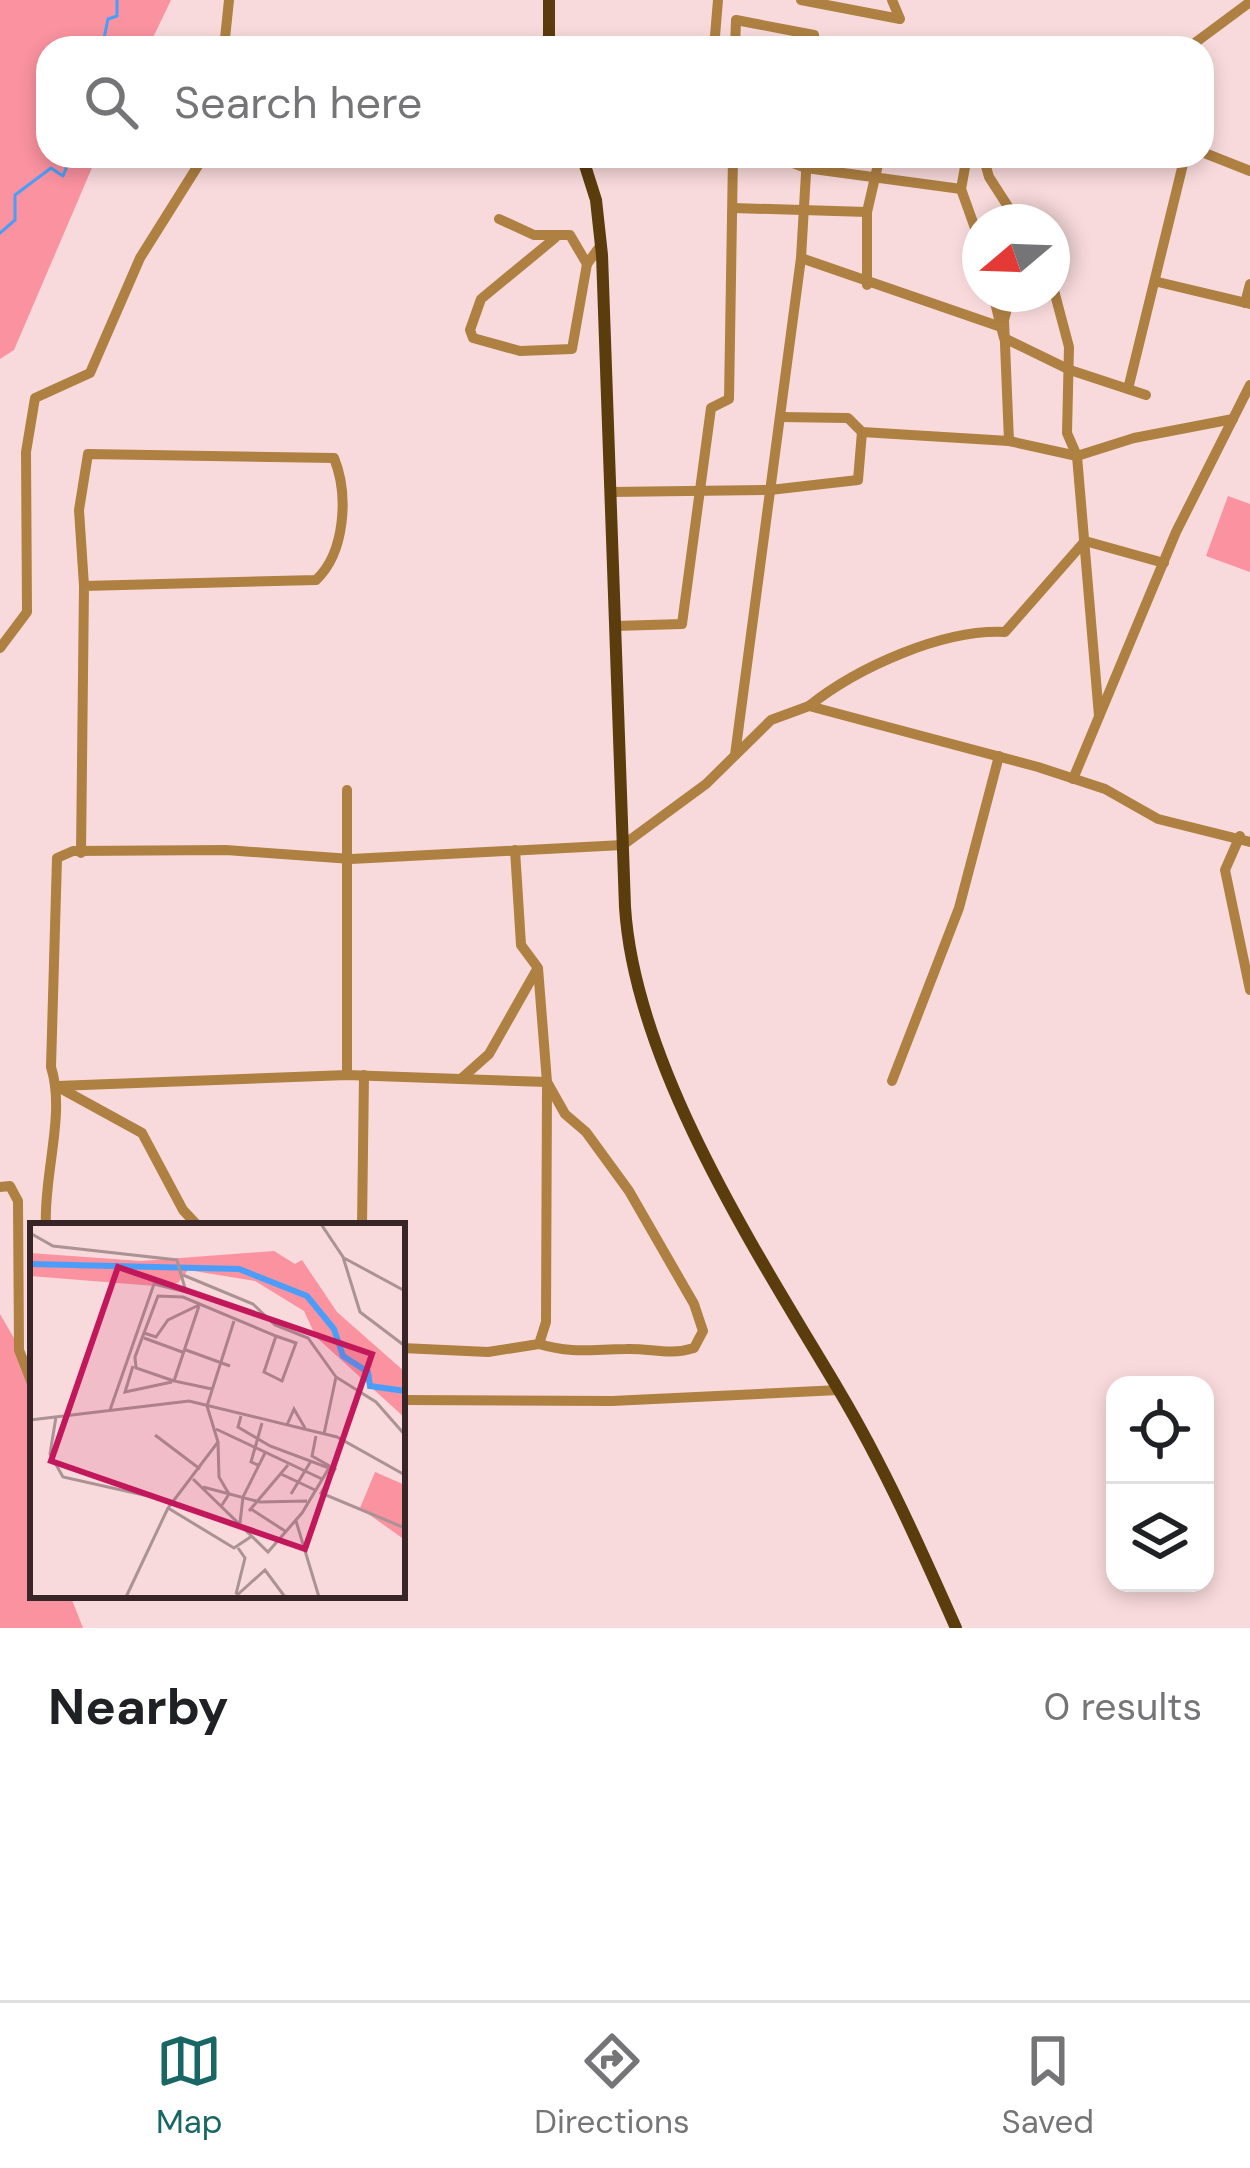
<!DOCTYPE html>
<style>
:root{--surface:#fff;--page:#f2f2f2;--text:#202124;--muted:#757577;--line:#e0e0e0;--accent:#196765}
body{margin:0;font-family:"DM Sans",sans-serif;background:var(--page);color:var(--text)}
.controls{position:absolute;right:36px;bottom:36px;display:grid;overflow:hidden;border-radius:24px;box-shadow:0 6px 18px #0003}
.controls button{width:108px;height:108px;display:grid;place-items:center;padding:0;border:0;border-bottom:3px solid var(--line);background:var(--surface);color:var(--text);font:60px sans-serif}
.compass{position:absolute;left:962px;top:204px;width:108px;height:108px;border-radius:50%;background:var(--surface);box-shadow:0 6px 18px #0003;rotate:251deg}
.list{margin:0;padding:0;list-style:none}
h2{display:flex;justify-content:space-between;align-items:center;height:156px;margin:0;padding:0 48px;font-size:51px}
h2 small{font-size:39px;font-weight:400;color:var(--muted)}
.icon{flex:none;width:66px;height:66px;fill:none;stroke:currentColor;stroke-width:2;stroke-linecap:round;stroke-linejoin:round}
.map{position:relative;flex:none;width:1250px;height:1628px;overflow:hidden}
.search{position:absolute;background:var(--surface);box-shadow:0 6px 18px #0003;left:36px;right:36px;top:36px;height:132px;display:flex;align-items:center;gap:30px;box-sizing:border-box;padding:0 42px;border-radius:36px;color:var(--muted);font-size:45px}
.sheet{height:372px;background:var(--surface)}
nav{display:flex;justify-content:space-around;align-items:center;box-sizing:border-box;height:168px;border-top:3px solid var(--line);background:var(--surface);font-size:33px;color:var(--muted)}
nav a{display:grid;justify-items:center;gap:6px}
nav .on{color:var(--accent)}
.map>svg:first-child{display:block}
.green{fill:#fa929f}
.lines{fill:none;stroke-linecap:round;stroke-linejoin:round}
.stream{stroke:#4a9ef9;stroke-width:3}
.minor{stroke:#ae8042;stroke-width:10}
.major{stroke:#5b3c0d;stroke-width:12}
.inset-river{fill:none;stroke:#4a9ef9;stroke-width:6}
.inset-road{fill:none;stroke:#ab9294;stroke-width:3}
.view{fill:#c2185b;fill-opacity:0.15;stroke:#c2185b;stroke-width:6}
.inset-edge{fill:none;stroke:#372527;stroke-width:6}
</style>
<div class="map">
<svg width="1250" height="1628" viewBox="0 0 1250 1628">
<rect width="100%" height="100%" fill="#f9dadc"/>
<g class="green">
<polygon points="0,0 171,0 148,48 48,48 48,156 97,156 14,350 0,359"/>
<polygon points="1228,496 1250,504 1250,572 1206,556"/>
<polygon points="0,1314 33,1371 33,1595 70,1595 83,1628 0,1628"/>
</g>
<g class="lines">
<g class="stream">
<polyline points="102,48 108,19 117,16 117,0"/>
<polyline points="0,233 15,220 15,195 51,168 63,176 71,156"/>
</g>
<g class="minor">
<polyline points="801,0 900,19 892,0"/>
<polyline points="224,48 229,0"/>
<polyline points="714,48 718,0"/>
<polyline points="735,48 736,20 814,35 815,41 849,48"/>
<polyline points="1188,48 1250,2"/>
<polyline points="1202,152 1250,171"/>
<polyline points="775,156 806,168 961,189"/>
<polyline points="967,156 961,189 980,242"/>
<polyline points="983,156 989,177 1018,222"/>
<polyline points="733,208 867,212"/>
<polyline points="499,219 534,235 570,235 587,264 601,245"/>
<polyline points="555,238 481,299 470,330 473,338 520,351 572,349 587,264"/>
<polyline points="801,258 1001,327 1004,338 1070,370 1146,395"/>
<polyline points="1158,282 1250,304"/>
<polyline points="1052,283 1069,347 1067,433 1077,456 1099,716"/>
<polyline points="867,285 867,212 880,156"/>
<polyline points="993,294 1001,327"/>
<polyline points="1245,303 1250,284"/>
<polyline points="1128,389 1185,156"/>
<polyline points="780,417 848,418 862,432 1009,441 1077,456 1134,438 1233,419"/>
<polyline points="1009,441 1004,320 1011,294"/>
<polyline points="610,492 770,490 858,480 862,432"/>
<polyline points="615,626 682,624 711,408 729,399 733,156"/>
<polyline points="0,648 27,612 26,452 35,398 90,373 140,258 204,156"/>
<path d="M809,706C858,667 943,629 1005,632L1085,541L1164,563"/>
<polyline points="735,755 801,258 807,156"/>
<polyline points="1073,779 1176,532 1250,385"/>
<polyline points="347,790 347,1075"/>
<polyline points="1240,836 1225,870 1250,990"/>
<path d="M81,853L84,586L316,580C345,553 349,495 334,458L88,454L79,510L84,586"/>
<polyline points="462,1078 489,1054 536,971"/>
<polyline points="892,1081 959,908 999,756"/>
<polyline points="57,1086 347,1075 547,1082 538,968 521,945 515,850"/>
<polyline points="60,1088 142,1133 183,1210 198,1226"/>
<polyline points="0,1187 10,1186 18,1201 19,1350 33,1386"/>
<path d="M46,1226C43,1176 66,1114 51,1067L57,858L73,851L226,850L351,859L623,845L706,784L771,720L809,706L1038,767L1105,789L1158,819L1250,842"/>
<polyline points="362,1226 364,1075"/>
<path d="M539,1344C572,1354 594,1349 626,1349C651,1348 669,1356 694,1348L703,1331L694,1304L629,1191L586,1132L565,1114L547,1082"/>
<polyline points="402,1348 488,1352 539,1344 546,1322 547,1085"/>
<polyline points="402,1400 612,1401 839,1390"/>
</g>
<g class="major">
<polyline points="549,48 549,0"/>
<path d="M582,156L596,200L602,255L625,907C635,1066 757,1253 838,1389C884,1466 920,1547 956,1628"/>
</g>
</g>
<g transform="translate(30 1223)">
<rect width="375" height="375" fill="#f9dadc"/>
<path d="M244,28L265,41L272,37L307,89L375,149V195L286,114L274,88L225,58L158,47L148,60L125,63L0,53V30L111,38ZM345,249L375,262V317L330,285Z" fill="#fa929f"/>
<path class="inset-river" d="M0,41L209,46L277,73L304,106L313,133L338,149L340,163L375,168"/>
<path class="inset-road" d="M291,1L313,34L330,89L375,123M0,10L23,23L147,37L156,69L124,61L80,187M314,35L375,68M153,52L223,81L245,102L278,115L306,154L346,179L375,212M169,83L144,158L182,166M114,110L128,73L153,74L246,113L234,149L252,158L266,120L246,113M114,115L155,130M156,127L200,143M103,143L95,169L142,159M144,158L106,145L105,134L114,110L126,114L138,97L169,82M26,194L20,231L33,254L145,279M0,197L159,178L307,214L375,252M257,202L264,186L275,205M186,206L292,256M294,211L306,154M125,212L170,246M286,213L282,233L305,246L291,270L375,305M188,219L189,254L199,271L192,282M228,242L221,239L232,200M251,251L285,267M163,256L238,329L272,290L299,245L240,223L208,204L211,193M173,264L230,279L277,278M261,271L281,238M138,285L204,325L222,313M221,286L255,308M219,288L258,242M266,298L289,374M210,300L213,274L235,230M206,371L215,335L208,325M96,374L138,285L188,219L177,183L204,98M205,374L235,347L255,374"/>
<path class="view" d="M88,44L342,131L275,326L21,238Z"/>
<rect width="375" height="375" class="inset-edge"/>
</g>
</svg>
<div class="controls">
<button><svg class="icon" aria-label="locate" viewBox="0 0 24 24"><circle cx="12" cy="12" r="6"/><path d="M12 2v4M12 18v4M2 12h4M18 12h4"/></svg></button>
<button><svg class="icon" aria-label="layers" viewBox="0 0 24 24"><path d="M12 4l9 5-9 5-9-5zM3 14l9 5 9-5"/></svg></button>
</div>
<svg class="compass" viewBox="-18 -18 36 36"><path d="M0-13l5 13h-10z" fill="#e53935"/><path d="M0 13l5-13h-10z" fill="#757577"/></svg>
<div class="search"><svg class="icon" aria-label="search" viewBox="0 0 24 24"><circle cx="10" cy="10" r="6"/><path d="M15 15l6 6"/></svg>Search here</div>
</div>
<section class="sheet">
<h2>Nearby<small>0 results</small></h2>
<ul class="list">
</ul>
</section>
<nav>
<a class="on"><svg class="icon" aria-label="map" viewBox="0 0 24 24"><path d="M3 6l6-2 6 2 6-2v14l-6 2-6-2-6 2zM9 4v14M15 6v14"/></svg>Map</a>
<a><svg class="icon" aria-label="directions" viewBox="0 0 24 24"><path d="M12 3l9 9-9 9-9-9zM9 14v-3h6M13 9l2 2-2 2"/></svg>Directions</a>
<a><svg class="icon" aria-label="saved" viewBox="0 0 24 24"><path d="M7 4h10v16l-5-4-5 4z"/></svg>Saved</a>
</nav>
